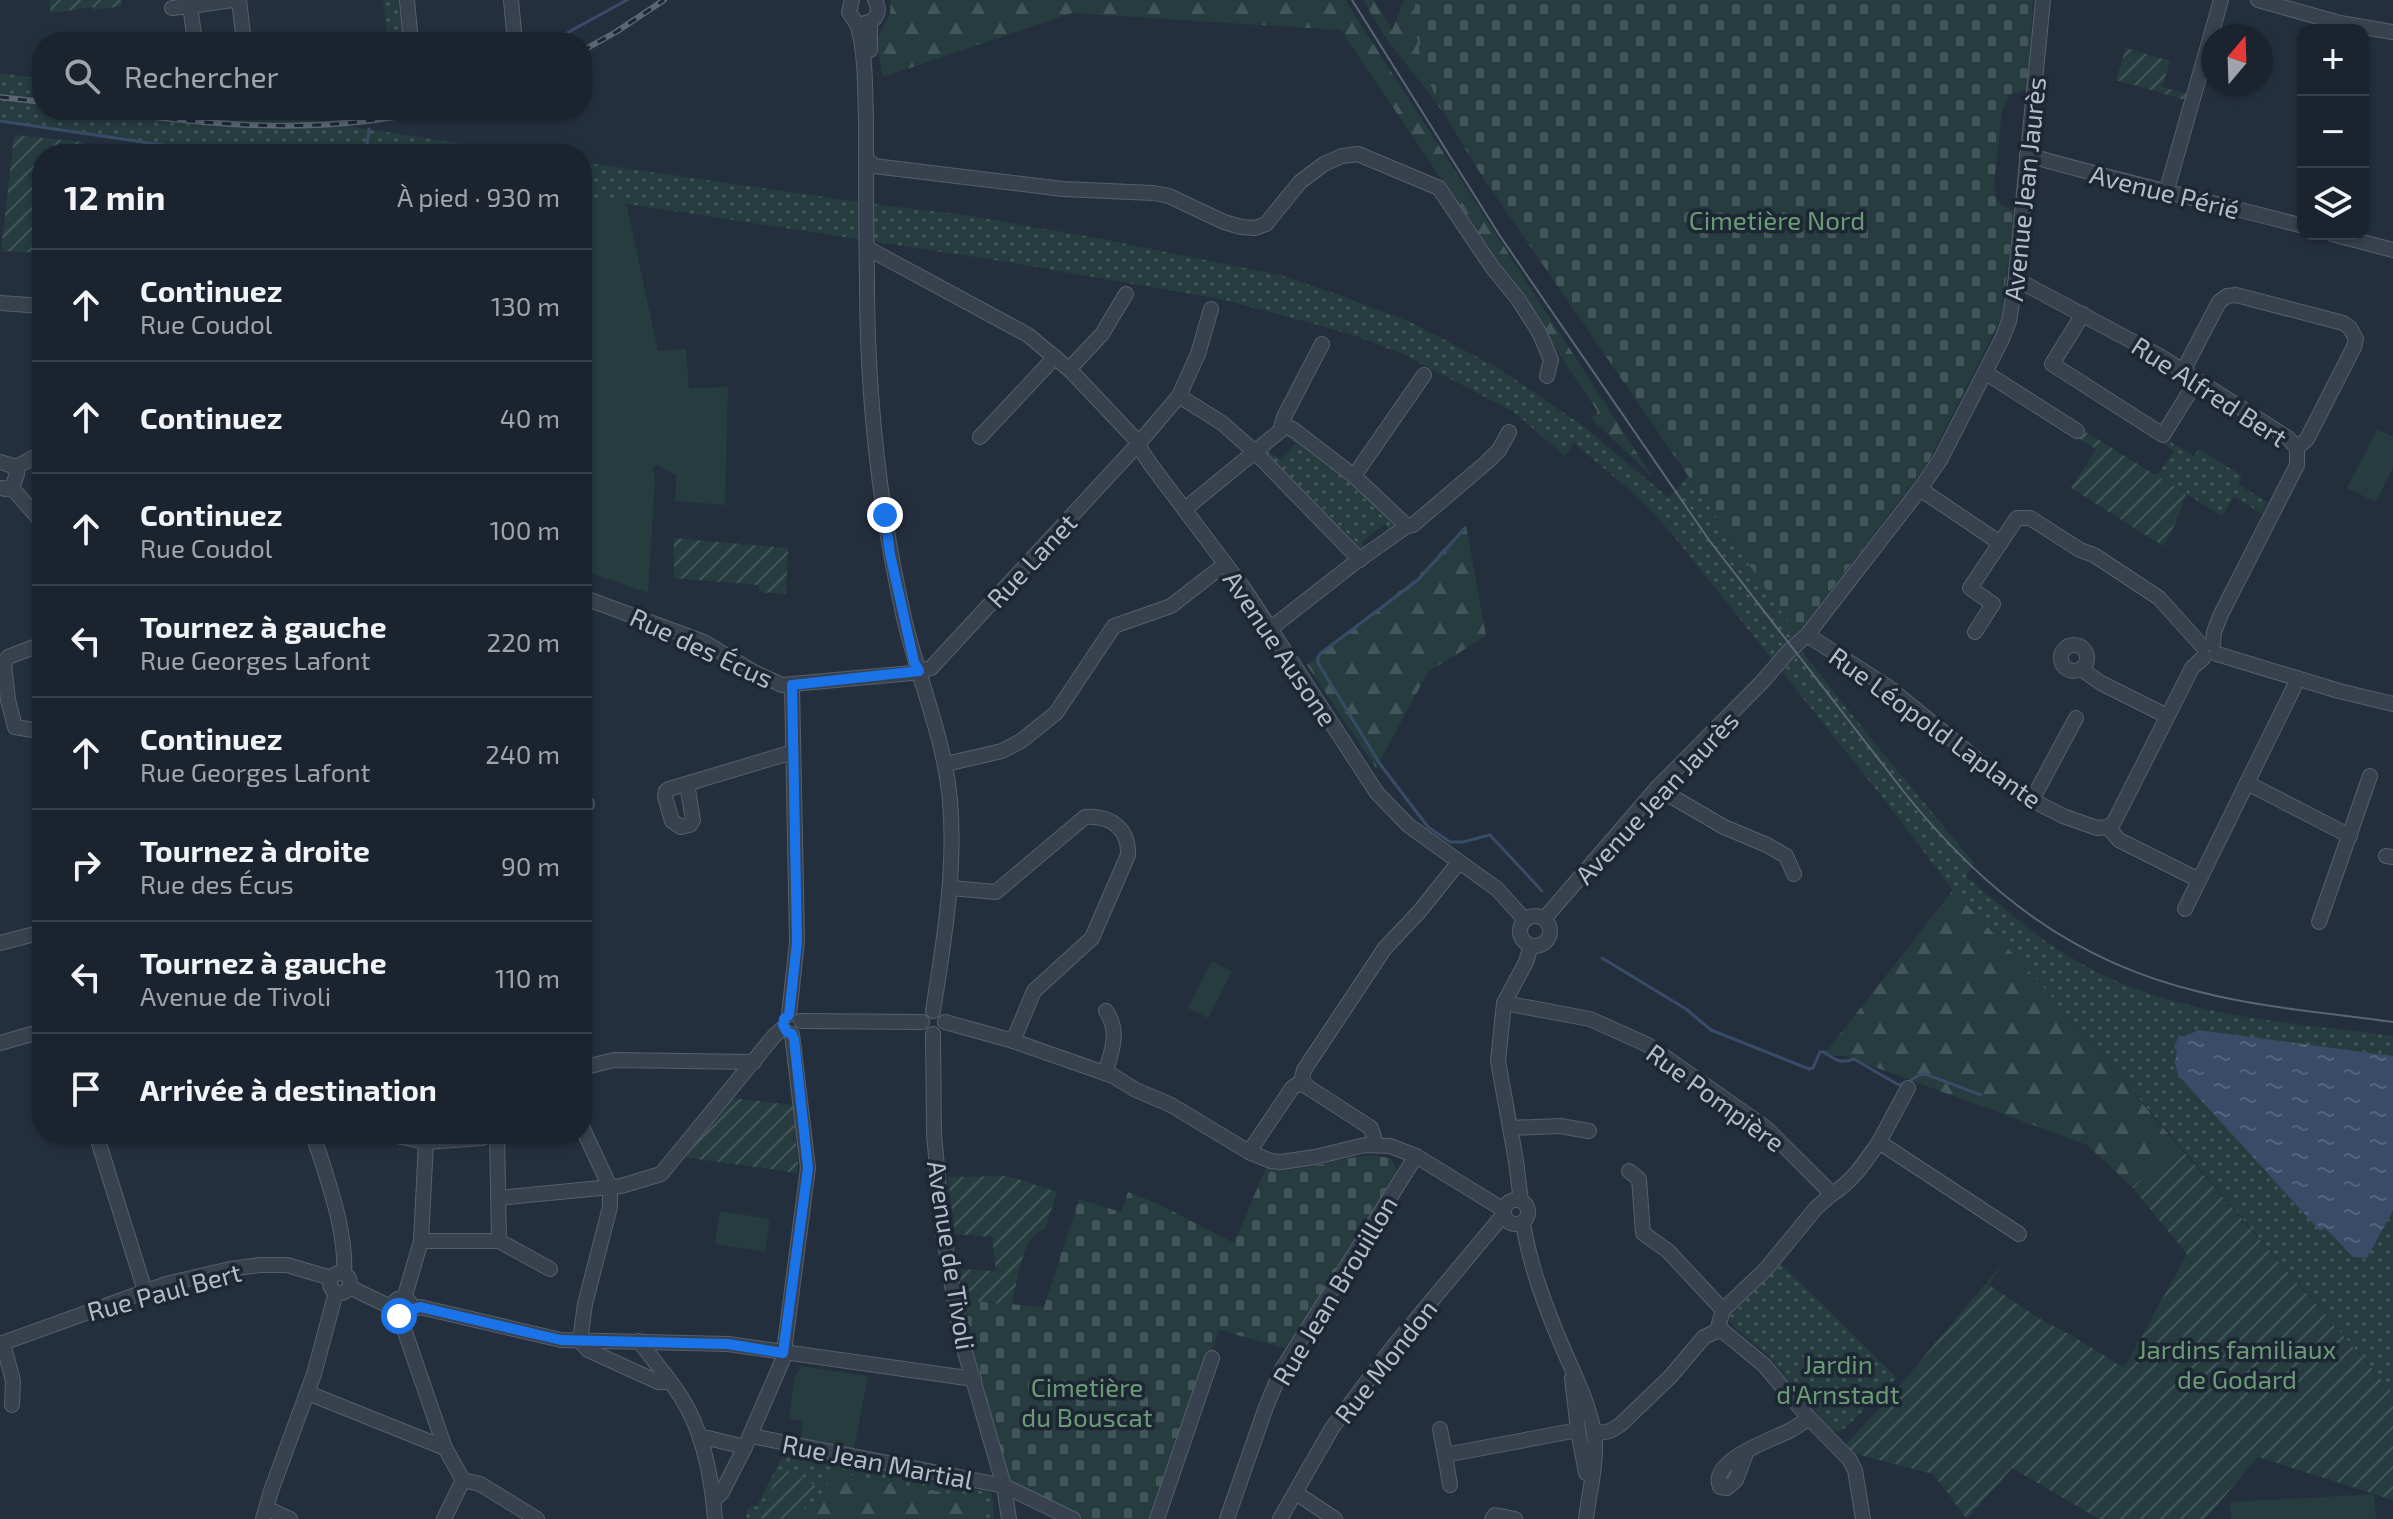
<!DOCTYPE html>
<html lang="fr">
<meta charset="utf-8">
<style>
:root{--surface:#1b232e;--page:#242b36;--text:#f1f3f6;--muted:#a0a4aa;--line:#39404a}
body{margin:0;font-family:"Exo 2",sans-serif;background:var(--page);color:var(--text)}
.controls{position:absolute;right:24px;top:24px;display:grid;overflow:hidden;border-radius:16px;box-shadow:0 2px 6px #0004}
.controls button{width:72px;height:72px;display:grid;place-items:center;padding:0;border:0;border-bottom:2px solid var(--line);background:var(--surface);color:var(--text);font:40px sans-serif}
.compass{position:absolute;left:2201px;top:24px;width:72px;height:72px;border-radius:50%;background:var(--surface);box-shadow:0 2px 6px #0004;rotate:19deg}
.stop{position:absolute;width:24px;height:24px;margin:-18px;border:6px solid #1a73e8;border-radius:50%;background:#fff}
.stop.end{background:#1a73e8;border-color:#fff;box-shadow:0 2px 8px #0008}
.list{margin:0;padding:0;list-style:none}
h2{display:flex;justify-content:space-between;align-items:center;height:104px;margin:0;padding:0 32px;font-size:34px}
h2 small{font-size:26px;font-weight:400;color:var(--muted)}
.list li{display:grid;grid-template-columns:52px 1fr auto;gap:24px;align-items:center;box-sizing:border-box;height:112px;padding:0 32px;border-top:2px solid var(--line)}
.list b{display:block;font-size:30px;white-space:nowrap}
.list p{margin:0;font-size:26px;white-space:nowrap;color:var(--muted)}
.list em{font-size:26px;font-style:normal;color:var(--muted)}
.icon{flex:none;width:44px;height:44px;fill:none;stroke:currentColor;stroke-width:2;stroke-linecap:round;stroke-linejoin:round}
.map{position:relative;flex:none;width:2393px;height:1519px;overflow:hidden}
.search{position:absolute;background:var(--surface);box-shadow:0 2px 6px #0004;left:32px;top:32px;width:560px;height:88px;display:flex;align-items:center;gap:20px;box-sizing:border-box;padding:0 28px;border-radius:32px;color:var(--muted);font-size:30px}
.panel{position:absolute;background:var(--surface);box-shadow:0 2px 6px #0004;left:32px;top:144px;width:560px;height:1000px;border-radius:32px}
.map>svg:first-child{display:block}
.grass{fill:url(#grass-dots)}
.forest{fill:url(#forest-firs)}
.cemetery{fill:url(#cemetery-stones)}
.garden{fill:url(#garden-furrows)}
.pitch{fill:#263c3f}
.water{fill:url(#water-ripples)}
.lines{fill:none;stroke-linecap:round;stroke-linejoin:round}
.stream{stroke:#394c67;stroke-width:3}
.minor-casing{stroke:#565f6c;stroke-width:16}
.minor{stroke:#38414e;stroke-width:14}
.tram{stroke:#5a6575;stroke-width:2}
.rail-casing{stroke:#5a6575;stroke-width:6}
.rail{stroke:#1d2633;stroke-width:3;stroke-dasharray:9;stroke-linecap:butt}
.route{stroke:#1a73e8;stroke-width:10}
.labels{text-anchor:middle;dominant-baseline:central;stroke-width:7;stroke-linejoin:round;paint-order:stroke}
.street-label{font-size:26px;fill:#b4bcc9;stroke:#1d2633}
.park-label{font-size:26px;fill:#6b9a76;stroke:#1d2633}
</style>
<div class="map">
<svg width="2393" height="1519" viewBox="0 0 2393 1519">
<defs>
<pattern id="grass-dots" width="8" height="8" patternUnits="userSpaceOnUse" patternTransform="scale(2)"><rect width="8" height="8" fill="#263c3f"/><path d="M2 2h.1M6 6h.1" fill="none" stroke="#435659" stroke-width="1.8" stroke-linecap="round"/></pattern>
<pattern id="forest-firs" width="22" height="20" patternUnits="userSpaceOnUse" patternTransform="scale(2)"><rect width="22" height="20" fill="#263c3f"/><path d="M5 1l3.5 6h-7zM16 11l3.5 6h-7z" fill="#435659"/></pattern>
<pattern id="cemetery-stones" width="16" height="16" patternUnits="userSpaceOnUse" patternTransform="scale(2)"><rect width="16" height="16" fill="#263c3f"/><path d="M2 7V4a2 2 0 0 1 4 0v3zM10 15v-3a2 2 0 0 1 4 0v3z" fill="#435659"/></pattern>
<pattern id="garden-furrows" width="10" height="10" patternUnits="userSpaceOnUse" patternTransform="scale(2)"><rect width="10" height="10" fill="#263c3f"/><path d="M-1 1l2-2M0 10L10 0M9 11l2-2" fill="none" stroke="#435659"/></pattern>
<pattern id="water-ripples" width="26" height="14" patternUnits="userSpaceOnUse" patternTransform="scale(2)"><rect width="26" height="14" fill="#394c67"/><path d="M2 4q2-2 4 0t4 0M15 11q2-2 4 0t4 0" fill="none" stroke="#53647b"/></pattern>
</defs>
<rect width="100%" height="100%" fill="#242f3e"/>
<g class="grass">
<polygon points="383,0 401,0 404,42 388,42"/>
<polygon points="0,73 42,79 42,110 246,110 526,154 224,154 0,121"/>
<path d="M582,162L887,206L958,214L1097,238L1280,275L1342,296L1410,322L1498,368L1583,426L1669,498L1688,476L1797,634L1803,653L1882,752L1974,863L1966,876C2003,908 2040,941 2084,965C2177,1017 2289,1022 2393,1036V1393L2038,981L1953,890L1878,792L1672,534L1640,499L1574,443L1565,456L1514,412L1403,354L1359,337L1322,326L1226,300L1008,262L582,197Z"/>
<polygon points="1292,435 1394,518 1395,529 1390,532 1385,524 1362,542 1365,550 1357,550 1266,456 1267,451 1280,459 1296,444 1285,436"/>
<polygon points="2167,440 2194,456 2199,449 2242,476 2238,484 2267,502 2262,514 2234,497 2222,516 2157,476 2174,451 2164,444"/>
<polygon points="1780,1263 1897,1378 1844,1429 1838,1432 1830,1429 1768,1355 1734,1327 1729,1319 1730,1312"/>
<polygon points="786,1449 992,1493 994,1519 746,1519 747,1508 750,1509 752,1505 757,1506"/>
</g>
<g class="forest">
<polygon points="891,0 1345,0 1653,478 1591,418 1598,412 1341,30 1072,13 883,77 876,41 890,14"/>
<path d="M1363,0H1374L1392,30L1404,0H1415C1413,41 1425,76 1443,112L1386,38Z"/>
<polygon points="1466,525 1486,636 1428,672 1376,768 1307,665 1417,577"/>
<polygon points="1953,890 2038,981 2181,1149 2132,1187 2087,1145 1845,1056 1823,1056"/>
<polygon points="835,1472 983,1500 979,1519 804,1519"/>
</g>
<g class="cemetery">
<path d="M1415,0H2033L2028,89L2010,95L2002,110L1994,184L1997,200L2003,206L2015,211L2001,318L1927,465L1797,634L1486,182C1450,124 1411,70 1415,0Z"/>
<path d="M1376,1155L1391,1159L1398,1171L1397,1177L1287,1349L1219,1330L1157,1519H1073L1004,1486L954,1302L963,1300L1044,1307L1079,1199L1121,1212L1128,1192L1156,1203L1234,1243L1266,1168C1304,1175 1338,1156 1376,1155Z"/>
</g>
<g class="garden">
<polygon points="49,0 121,0 122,6 94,10 93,7 51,13"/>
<polygon points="2126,48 2170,61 2162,87 2187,94 2185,100 2116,80"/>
<polygon points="14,135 84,142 83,154 42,154 42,253 1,251"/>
<polygon points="1993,374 2186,494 2176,522 2163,546 2071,488 2096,449 1989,382"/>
<polygon points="674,538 788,548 786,594 760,592 759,585 674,578"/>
<polygon points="733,1098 793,1105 798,1164 797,1173 683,1157"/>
<polygon points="2181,1149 2393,1393 2393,1500 2258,1457 2205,1519 2099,1519 2012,1468 1967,1519 1933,1474 1841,1450 1901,1384 2002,1264 1989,1285 2040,1319 2073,1336 2124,1368 2187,1254 2132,1187"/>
<path d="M1008,1176L1057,1192L1045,1229C1023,1232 1016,1285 1012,1305L963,1300L959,1269L996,1271L992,1237L955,1234L948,1177Z"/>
<polygon points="782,1468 818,1487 798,1519 756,1518"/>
</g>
<g class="pitch">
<polygon points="582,197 623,202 627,206 658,351 686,349 689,388 728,387 725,505 675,501 676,475 656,465 653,467 655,480 648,593 582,570"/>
<polygon points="2377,429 2393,437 2393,468 2376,502 2347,488"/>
<polygon points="1212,961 1232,971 1208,1018 1188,1008"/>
<polygon points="720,1211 770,1219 765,1252 715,1244"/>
<polygon points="800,1366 868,1376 854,1449 801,1438 803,1421 789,1419 795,1374 798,1374"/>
<polygon points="2374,1494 2376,1519 2231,1519 2230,1502"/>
</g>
<polygon class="water" points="2198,1030 2393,1056 2393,1210 2367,1258 2353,1257 2325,1228 2320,1231 2178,1075 2175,1063 2177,1050 2174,1048 2179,1035 2185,1037"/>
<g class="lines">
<g class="stream">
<polyline points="541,42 565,34 627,0"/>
<polyline points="0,121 224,154"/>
<polyline points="367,145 369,129"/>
<polyline points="1465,528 1418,580 1321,653 1318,657 1318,663 1380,764 1428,827 1450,842 1463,842 1490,835 1542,891"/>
<path d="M1602,958L1686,1009L1711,1030L1809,1069L1813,1068L1820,1052H1824C1835,1060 1840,1064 1854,1059L1897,1084L1904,1085L1919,1075L1925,1074L1981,1095"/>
</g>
<g class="minor-casing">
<g id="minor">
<polyline points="239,0 244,42"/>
<polyline points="407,0 411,42"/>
<polyline points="511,0 515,42"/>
<path d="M852,0L849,12C852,18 856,21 858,27C866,54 865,94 866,123C866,176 866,229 867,281C867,395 879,507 904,618C918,679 944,736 950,800C956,871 944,941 933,1011"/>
<polyline points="2258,0 2340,23 2393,32"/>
<polyline points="172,8 190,6"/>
<path d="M865,23C877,21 881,11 875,0"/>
<polyline points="195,42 190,6 233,0"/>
<polyline points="870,50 870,22"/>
<path d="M2027,155C2118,181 2211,202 2303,226"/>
<polyline points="866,158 874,166 1063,189 1153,193 1169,196 1224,222 1241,227 1255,228 1266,224 1300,182 1324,164 1342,156 1358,154 1439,188 1492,267 1518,299 1539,332 1551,360 1547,376"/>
<polyline points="2166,193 2221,0"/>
<polyline points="2332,234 2393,250"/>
<polyline points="867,248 1028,335 1071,371 1139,443 1141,450 1151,465 1245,590 1377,793 1408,825 1497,889 1525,920"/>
<polyline points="2015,284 2025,284 2158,355 2288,438 2297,448 2297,465 2221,614 2214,632 2213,644"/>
<polyline points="0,303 42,306"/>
<polyline points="2083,314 2052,364 2163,435 2197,380"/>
<polyline points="1071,371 1073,365 1102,334 1126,294"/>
<polyline points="2183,371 2219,302 2227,296 2236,295 2343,323 2350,328 2356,339 2354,347 2307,439 2297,448"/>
<polyline points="1986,373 2077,431"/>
<polyline points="1179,396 1222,423 1255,452 1360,560"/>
<polyline points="1282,424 1294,430 1354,476 1407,526"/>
<polyline points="980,437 1055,357"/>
<polyline points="0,462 13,466 17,474 13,485 6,489 0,488"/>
<polyline points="14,468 42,453"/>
<polyline points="1354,476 1424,375"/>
<polyline points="11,487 42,522"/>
<polyline points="1920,489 2000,543"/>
<polyline points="1185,509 1280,431 1284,417 1322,344"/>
<polyline points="582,597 704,642 754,672 782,685 911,673 931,668 1139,443 1179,396 1198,354 1211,309"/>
<polyline points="1270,629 1353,564 1407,526 1413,525 1487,462 1499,450 1509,432"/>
<polyline points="1975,632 1993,604 1970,588 2017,518 2030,518 2080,550 2094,555 2159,598 2203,647"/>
<polyline points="1807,635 1888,687 2018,793 2063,816 2097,828 2108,827 2114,822 2192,668 2204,657"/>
<polyline points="42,644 8,657 4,664 8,700 15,727 33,730 42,727"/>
<circle cx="2074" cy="658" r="13"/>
<polyline points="2217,654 2339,691 2393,704"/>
<polyline points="2081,669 2101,683 2167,716"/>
<polyline points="946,764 1002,751 1021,741 1056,713 1114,626 1171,606 1225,564"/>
<polyline points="689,783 688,790 693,820 690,825 681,827 672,821 665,797 666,791 669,789 793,752"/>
<polyline points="2247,783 2350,836"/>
<polyline points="1657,788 1724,827 1767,845 1786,856 1794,874"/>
<polyline points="2032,800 2076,718"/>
<polyline points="582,806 587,804"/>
<polyline points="2108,827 2119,840 2199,880"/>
<polyline points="2386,856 2393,857"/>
<path d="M951,888L996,892L1085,817C1111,815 1129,829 1128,855L1092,938L1034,991L1013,1041"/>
<polyline points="2185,909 2298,679"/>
<circle cx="1535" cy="931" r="15"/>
<polyline points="1544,919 1657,788 1763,681 1788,652 1807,635 1920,489 1940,460 2002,339 2009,321 2015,284 2043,0"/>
<polyline points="2319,922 2370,776"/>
<polyline points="0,943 42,932"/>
<polyline points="1504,1003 1590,1019 1648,1045 1766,1128 1832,1194 1816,1208 1766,1269 1723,1310 1717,1331"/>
<polyline points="789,1015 797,942 792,685"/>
<polyline points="801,1021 922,1022"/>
<polyline points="945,1022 1010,1040 1113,1076 1136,1090 1171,1105 1249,1152 1271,1161 1281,1162 1315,1157 1365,1145 1390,1146 1416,1156 1504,1210"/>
<polyline points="933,1034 934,1134 943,1232 961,1338 1004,1486 1009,1519"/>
<polyline points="0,1043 42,1031"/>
<polyline points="582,1068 614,1060 754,1062"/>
<path d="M1105,1073C1112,1052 1120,1031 1106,1011"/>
<polyline points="1306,1086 1302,1078 1304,1070 1385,948 1419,912 1459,862"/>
<polyline points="1306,1086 1371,1128 1376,1144"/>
<polyline points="1510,1128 1560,1126 1589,1131"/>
<polyline points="96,1134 145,1291"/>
<path d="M313,1134C326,1176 347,1230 344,1274"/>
<polyline points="387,1134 426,1142 482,1138 488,1134"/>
<polyline points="1879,1142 1908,1088"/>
<polyline points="1249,1152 1292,1088 1298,1084 1306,1086"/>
<polyline points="1629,1171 1639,1179 1643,1233 1668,1251 1723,1310"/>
<path d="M1832,1194C1853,1181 1865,1162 1879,1142L2019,1234"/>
<polyline points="498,1198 621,1186 661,1174 774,1036 783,1028"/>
<circle cx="1516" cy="1212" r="12"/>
<polyline points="1521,1201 1516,1161 1498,1061 1504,1003 1526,962 1531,946"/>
<path d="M1523,1223C1530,1266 1545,1306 1562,1346C1574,1375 1589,1402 1594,1433C1598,1461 1589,1492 1586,1519"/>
<polyline points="421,1241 499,1241 497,1134"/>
<polyline points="499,1241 550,1269"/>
<circle cx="340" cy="1283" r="10"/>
<polyline points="349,1287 393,1308"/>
<circle cx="402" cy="1307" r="9"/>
<polyline points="404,1299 421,1241 426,1142"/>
<polyline points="410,1310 420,1307 561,1340 728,1344 974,1379"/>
<polyline points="404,1316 404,1329 445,1448 463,1480"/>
<polyline points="1717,1331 1724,1332 1764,1365 1809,1418 1849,1459 1855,1470 1863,1519"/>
<polyline points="580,1341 585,1304 610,1207 610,1187 582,1127"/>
<polyline points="580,1341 588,1350 658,1382 670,1382"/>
<path d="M639,1341C653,1360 669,1378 681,1397C703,1431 712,1480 715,1519"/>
<polyline points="3,1343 13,1381 12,1405"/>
<polyline points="0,1344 166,1284 230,1269 260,1265 287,1265 331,1278"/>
<polyline points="1572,1378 1578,1430 1586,1473 1589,1474"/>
<polyline points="308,1393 445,1448"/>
<polyline points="1440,1429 1445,1455"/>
<polyline points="1594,1434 1610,1431 1620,1425 1670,1377 1704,1337 1717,1331"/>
<polyline points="751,1436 1004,1486 1073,1519"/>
<polyline points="700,1439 708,1438 745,1447"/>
<path d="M1747,1451L1736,1480L1727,1488L1720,1487C1709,1461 1770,1440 1787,1432C1795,1428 1802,1423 1809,1418"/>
<polyline points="463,1480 480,1484 537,1519"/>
<polyline points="1450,1485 1445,1455 1578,1430"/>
<polyline points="1296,1493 1335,1519"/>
<polyline points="714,1500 722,1492 745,1447 783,1359 808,1168 792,1034"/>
<polyline points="266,1508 290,1519"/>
<polyline points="263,1519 271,1491 314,1374 336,1292"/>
<polyline points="444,1519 463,1480"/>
<polyline points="1157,1519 1212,1358"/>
<polyline points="1227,1519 1266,1407 1281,1371 1416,1156"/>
<polyline points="1280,1519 1332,1428 1393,1347 1504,1214"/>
<polyline points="1492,1519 1495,1515 1515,1519"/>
</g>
</g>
<use href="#minor" class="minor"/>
<path class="tram" d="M1352,0L1500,236L1709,540L1904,792C1984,892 2074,962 2200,992C2263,1008 2329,1013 2393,1022"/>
<g class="rail-casing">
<g id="rail">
<polyline points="582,51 616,32 664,0"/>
<polyline points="0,97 42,102"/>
<path d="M97,110C208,125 319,136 430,110"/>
</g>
</g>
<use href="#rail" class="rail"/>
</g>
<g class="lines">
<polyline class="route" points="399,1316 406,1315 410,1310 420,1307 561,1340 728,1344 783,1353 808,1168 794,1039 792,1034 787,1032 783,1025 784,1019 789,1015 797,942 792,685 919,671 914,662 890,554 885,515"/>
</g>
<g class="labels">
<g class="street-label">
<text transform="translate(2024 189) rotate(-84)">Avenue Jean Jaurès</text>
<text transform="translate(2165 191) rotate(14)">Avenue Périé</text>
<text transform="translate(2210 391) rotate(33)">Rue Alfred Bert</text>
<text transform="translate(1031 560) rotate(-47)">Rue Lanet</text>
<text transform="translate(702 647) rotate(25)">Rue des Écus</text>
<text transform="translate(1281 648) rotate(56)">Avenue Ausone</text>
<text transform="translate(1936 727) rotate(36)">Rue Léopold Laplante</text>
<text transform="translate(1656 797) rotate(-47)">Avenue Jean Jaurès</text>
<text transform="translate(1716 1097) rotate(36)">Rue Pompière</text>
<text transform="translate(952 1255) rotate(81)">Avenue de Tivoli</text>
<text transform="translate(1334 1290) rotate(-59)">Rue Jean Brouillon</text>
<text transform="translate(164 1291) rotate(-15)">Rue Paul Bert</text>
<text transform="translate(1385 1361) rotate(-52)">Rue Mondon</text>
<text transform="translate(878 1461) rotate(11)">Rue Jean Martial</text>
</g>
<g class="park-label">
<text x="1777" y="219">Cimetière Nord</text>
<text x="2237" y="1348">Jardins familiaux<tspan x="2237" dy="30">de Godard</tspan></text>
<text x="1838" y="1363">Jardin<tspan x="1838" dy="30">d'Arnstadt</tspan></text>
<text x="1087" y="1386">Cimetière<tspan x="1087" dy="30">du Bouscat</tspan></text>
</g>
</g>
</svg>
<div class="controls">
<button>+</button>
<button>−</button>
<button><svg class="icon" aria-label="layers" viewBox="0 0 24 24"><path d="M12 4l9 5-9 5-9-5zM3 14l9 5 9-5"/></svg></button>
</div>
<svg class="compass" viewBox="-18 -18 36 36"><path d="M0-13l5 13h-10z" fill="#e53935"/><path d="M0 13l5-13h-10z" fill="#a0a4aa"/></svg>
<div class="stop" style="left:399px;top:1316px"></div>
<div class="stop end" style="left:885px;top:515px"></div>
<div class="search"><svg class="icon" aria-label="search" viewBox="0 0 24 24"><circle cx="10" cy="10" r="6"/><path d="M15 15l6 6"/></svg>Rechercher</div>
<section class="panel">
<h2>12 min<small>À pied · 930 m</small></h2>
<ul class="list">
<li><svg class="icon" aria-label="ahead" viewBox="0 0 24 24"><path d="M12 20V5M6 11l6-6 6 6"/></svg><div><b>Continuez</b><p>Rue Coudol</p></div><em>130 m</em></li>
<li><svg class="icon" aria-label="ahead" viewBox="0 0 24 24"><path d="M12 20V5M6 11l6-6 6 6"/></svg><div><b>Continuez</b></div><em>40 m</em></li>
<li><svg class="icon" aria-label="ahead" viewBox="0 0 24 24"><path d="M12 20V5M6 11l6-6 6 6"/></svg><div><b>Continuez</b><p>Rue Coudol</p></div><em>100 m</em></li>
<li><svg class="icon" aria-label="left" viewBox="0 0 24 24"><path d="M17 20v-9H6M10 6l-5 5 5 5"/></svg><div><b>Tournez à gauche</b><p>Rue Georges Lafont</p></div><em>220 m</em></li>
<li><svg class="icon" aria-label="ahead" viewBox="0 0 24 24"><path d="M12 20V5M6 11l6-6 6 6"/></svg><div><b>Continuez</b><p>Rue Georges Lafont</p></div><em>240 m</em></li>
<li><svg class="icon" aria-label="right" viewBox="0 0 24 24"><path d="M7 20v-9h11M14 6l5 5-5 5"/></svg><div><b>Tournez à droite</b><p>Rue des Écus</p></div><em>90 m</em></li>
<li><svg class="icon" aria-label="left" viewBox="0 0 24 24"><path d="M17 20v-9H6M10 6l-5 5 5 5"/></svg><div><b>Tournez à gauche</b><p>Avenue de Tivoli</p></div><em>110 m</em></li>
<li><svg class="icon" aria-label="arrive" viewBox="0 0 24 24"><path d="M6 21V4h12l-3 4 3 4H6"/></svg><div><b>Arrivée à destination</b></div></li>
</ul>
</section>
</div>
